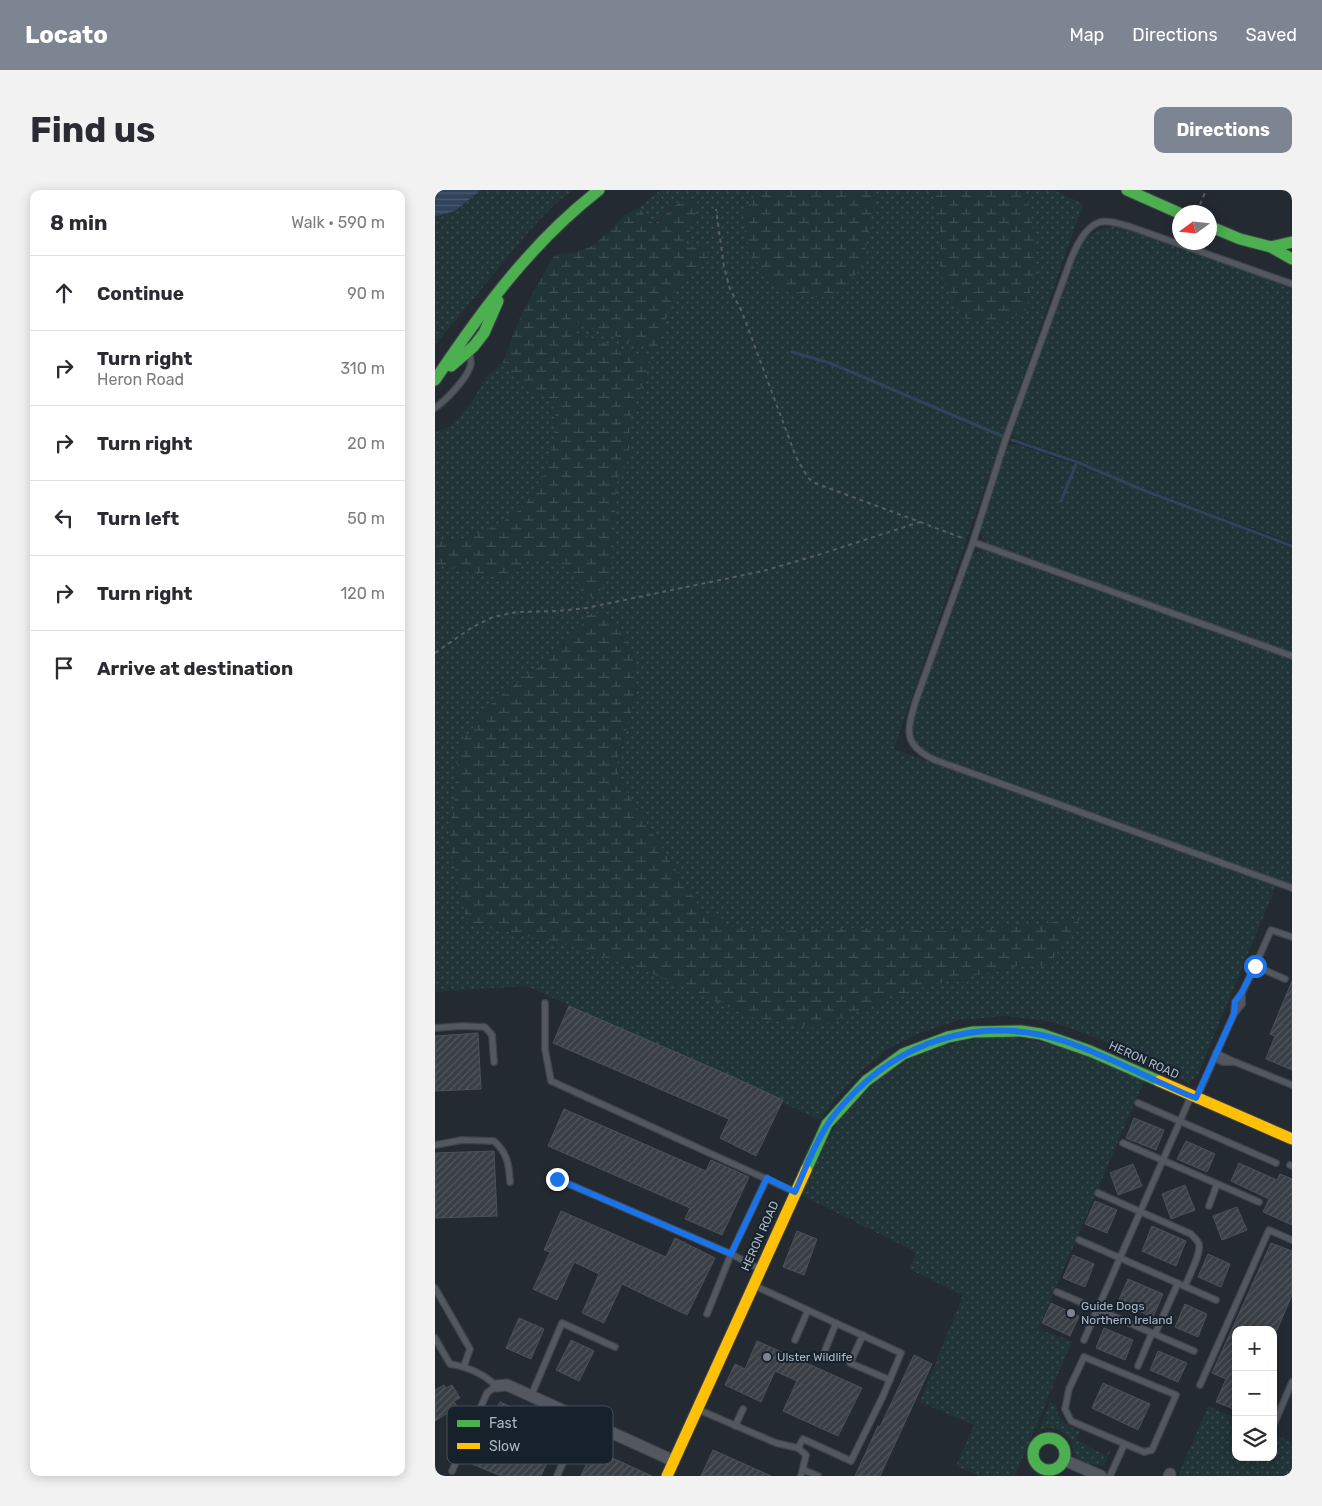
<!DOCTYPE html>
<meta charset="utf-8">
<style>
:root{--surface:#fff;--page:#f2f2f3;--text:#2b2b33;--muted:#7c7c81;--line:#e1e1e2;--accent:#7c8591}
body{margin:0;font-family:Rubik,sans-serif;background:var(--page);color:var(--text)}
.controls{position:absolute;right:15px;bottom:15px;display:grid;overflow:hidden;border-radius:10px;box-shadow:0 2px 12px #0003}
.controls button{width:45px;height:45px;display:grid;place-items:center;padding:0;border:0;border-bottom:1px solid var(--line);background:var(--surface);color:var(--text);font:25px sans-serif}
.compass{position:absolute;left:737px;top:15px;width:45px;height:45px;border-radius:50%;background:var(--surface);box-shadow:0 2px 12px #0003;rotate:255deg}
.stop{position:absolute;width:15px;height:15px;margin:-11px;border:4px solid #1a73e8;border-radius:50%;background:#fff}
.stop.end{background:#1a73e8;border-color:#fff;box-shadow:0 1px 5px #0008}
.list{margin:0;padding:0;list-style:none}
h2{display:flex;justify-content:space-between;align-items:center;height:65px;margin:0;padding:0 20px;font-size:21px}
h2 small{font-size:16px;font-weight:400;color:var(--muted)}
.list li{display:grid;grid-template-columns:32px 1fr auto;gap:15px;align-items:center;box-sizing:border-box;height:75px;padding:0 20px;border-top:1px solid var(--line)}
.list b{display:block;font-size:19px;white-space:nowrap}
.list p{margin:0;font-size:16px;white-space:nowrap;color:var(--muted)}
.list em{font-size:16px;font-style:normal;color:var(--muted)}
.icon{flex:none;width:28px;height:28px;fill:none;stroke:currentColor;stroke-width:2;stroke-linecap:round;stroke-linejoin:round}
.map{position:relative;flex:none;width:857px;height:1286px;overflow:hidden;border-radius:10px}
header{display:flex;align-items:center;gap:30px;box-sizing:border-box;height:70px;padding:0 25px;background:var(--accent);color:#fff}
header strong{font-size:24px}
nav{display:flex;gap:28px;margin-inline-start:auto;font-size:18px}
.intro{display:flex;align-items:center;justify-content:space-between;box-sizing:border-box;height:120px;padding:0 30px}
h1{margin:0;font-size:35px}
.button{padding:12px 22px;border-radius:10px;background:var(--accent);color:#fff;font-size:18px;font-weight:700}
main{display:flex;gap:30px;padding:0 30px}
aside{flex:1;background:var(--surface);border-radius:10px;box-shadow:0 2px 12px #0003}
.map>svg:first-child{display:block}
.grass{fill:url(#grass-dots);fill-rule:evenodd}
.wetland{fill:url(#wetland-marsh)}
.water{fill:url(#water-rules)}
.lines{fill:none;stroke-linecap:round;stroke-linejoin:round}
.stream{stroke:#2f435b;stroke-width:3}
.building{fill:url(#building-hatch);stroke:#4b515a}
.lane-casing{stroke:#40444a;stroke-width:8}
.street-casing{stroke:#40444a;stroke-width:13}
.fast-casing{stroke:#40444a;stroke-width:13}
.slow-casing{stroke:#40444a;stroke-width:13}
.path{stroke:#565c62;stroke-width:2;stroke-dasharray:4 4;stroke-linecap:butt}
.lane{stroke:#535860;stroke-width:5.5}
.street{stroke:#535860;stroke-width:11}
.fast{stroke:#4caf50;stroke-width:11}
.slow{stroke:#ffc107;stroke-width:11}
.route{stroke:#1a73e8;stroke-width:6}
.poi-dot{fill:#7c8591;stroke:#17212c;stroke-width:2}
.labels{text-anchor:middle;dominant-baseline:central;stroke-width:4;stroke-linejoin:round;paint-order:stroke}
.street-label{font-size:12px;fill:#abb6c5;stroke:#17212c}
.poi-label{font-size:12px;fill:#abb6c5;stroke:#17212c;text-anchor:start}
.key{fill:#17212c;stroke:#434e5a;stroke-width:1}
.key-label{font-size:14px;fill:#abb6c5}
</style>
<header>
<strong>Locato</strong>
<nav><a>Map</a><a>Directions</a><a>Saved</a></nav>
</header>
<div class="intro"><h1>Find us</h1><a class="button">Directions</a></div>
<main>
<aside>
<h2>8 min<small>Walk · 590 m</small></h2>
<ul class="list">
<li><svg class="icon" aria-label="ahead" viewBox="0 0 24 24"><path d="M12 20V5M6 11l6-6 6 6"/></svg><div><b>Continue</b></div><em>90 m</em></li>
<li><svg class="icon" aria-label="right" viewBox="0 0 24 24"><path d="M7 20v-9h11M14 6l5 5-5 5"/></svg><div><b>Turn right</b><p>Heron Road</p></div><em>310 m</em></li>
<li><svg class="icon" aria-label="right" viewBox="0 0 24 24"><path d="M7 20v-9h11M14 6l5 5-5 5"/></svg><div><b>Turn right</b></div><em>20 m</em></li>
<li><svg class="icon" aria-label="left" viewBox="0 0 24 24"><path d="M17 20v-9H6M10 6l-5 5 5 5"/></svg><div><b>Turn left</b></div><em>50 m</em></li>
<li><svg class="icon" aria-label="right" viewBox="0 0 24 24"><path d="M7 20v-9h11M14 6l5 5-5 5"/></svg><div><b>Turn right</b></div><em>120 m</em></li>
<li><svg class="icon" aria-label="arrive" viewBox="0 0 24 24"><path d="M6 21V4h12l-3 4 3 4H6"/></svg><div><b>Arrive at destination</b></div></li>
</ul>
</aside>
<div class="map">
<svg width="857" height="1286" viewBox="0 0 857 1286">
<defs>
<pattern id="grass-dots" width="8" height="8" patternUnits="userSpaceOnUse" patternTransform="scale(1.25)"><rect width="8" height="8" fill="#213437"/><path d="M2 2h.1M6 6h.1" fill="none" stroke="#3f4f52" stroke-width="1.8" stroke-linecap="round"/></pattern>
<pattern id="wetland-marsh" width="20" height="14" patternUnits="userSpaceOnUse" patternTransform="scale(1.25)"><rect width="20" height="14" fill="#213437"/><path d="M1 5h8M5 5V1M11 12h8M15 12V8" fill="none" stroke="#3f4f52"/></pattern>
<pattern id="water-rules" width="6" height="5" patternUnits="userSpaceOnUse" patternTransform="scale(1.25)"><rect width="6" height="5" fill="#2f435b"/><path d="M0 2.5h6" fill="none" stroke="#4a5c71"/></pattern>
<pattern id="building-hatch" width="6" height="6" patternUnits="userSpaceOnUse" patternTransform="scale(1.25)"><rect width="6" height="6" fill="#393f45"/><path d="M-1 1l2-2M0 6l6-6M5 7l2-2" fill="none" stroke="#53585e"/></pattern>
</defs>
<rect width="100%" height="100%" fill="#242a31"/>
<g class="grass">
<polygon points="46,0 138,0 121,13 95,40 0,155 0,26 20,21"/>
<path d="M225,0H619L648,14L459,559L841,696L763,884L754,893L672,852L618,832L571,826L524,830L482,844L451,860L422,885L402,907L385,930L92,796L0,802V374L70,389L89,372L104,367L133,375L144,395L148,408L179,327L182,288L192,274L195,251L194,231L213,179L140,142L139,136L144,133L221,161L240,101L273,67L255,58L251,52L259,34L262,9C242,7 232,22 218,35L204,18ZM145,439L199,468L201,501L182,574L185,591L266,720L294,737L343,740L416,738L505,741L597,736L645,728L613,776L586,775L483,798L380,838L133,755L32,733L59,511L117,466Z"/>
<path d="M679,36L712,45L857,98V353L716,301L666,281L641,269L582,249L577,244L643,58C652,44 662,39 679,36Z"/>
<polygon points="68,172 93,200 113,207 120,222 119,251 109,285 89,316 65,334 27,349 0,352 0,242 18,235 37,211 53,185"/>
<path d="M581,254C674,285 764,325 857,356V464L554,355C548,350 546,346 546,338C545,322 566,273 573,255Z"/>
<path d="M548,359L857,469V694L490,562C478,550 477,544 478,527L534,370L537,365Z"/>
<path d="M572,846L628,856L709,891L603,1139L637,1151L580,1286H544L521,1276L539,1235L485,1212L528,1105L474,1079L481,1062L366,1005C376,985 385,962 396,943C418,906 456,873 497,858C521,850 547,848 572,846Z"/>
<path d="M615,1212L621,1215C624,1232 629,1234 645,1241L641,1250L671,1266L674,1261H676L669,1276C660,1276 647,1272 640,1265C638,1262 638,1257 637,1253C631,1240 617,1235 604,1240Z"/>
<polygon points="773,1216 801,1228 801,1267 838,1267 838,1244 857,1252 857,1286 743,1286"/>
</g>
<g class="wetland">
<polygon points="324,0 443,0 441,2 427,78 406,100 385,108 341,97 314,61 308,32 315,11"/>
<polygon points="493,0 588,0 592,7 601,55 597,95 591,120 565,133 527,128 505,82 506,44 498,7"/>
<path d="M251,8L262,9C262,25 257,38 251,52L256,58L265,56L272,58L273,68L240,101L221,161L144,133L139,136L140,142L216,170L194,231L195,251L192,274L182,289L177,377L168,397L161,406L148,408L144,395L133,376C98,365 98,364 71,389L0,374V352L27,349L65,334L89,316L109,285L119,251L120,222L113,207L93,200L68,172C74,160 76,147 82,135C93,110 106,88 120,65L140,62L157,56L177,39L190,24L204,18L219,35L239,16Z"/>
<path d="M167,422C205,450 205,489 194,531C191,544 182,563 182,576C182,581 184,586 185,591L266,720L294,737L343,740L416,738L505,741L597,736L646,727L613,776L586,775L483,798L380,838L316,827L216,783L133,755L32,733L15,657L24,555L59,511L117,466L145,439L150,425Z"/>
</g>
<polygon class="water" points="0,0 46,0 20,21 2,26 0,26"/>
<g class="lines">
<g class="stream">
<polyline points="357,162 395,173 567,246"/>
<polyline points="577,250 642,272"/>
<polyline points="626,311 642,272 708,300 857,356"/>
</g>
</g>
<g class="building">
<polygon points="857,791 857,880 831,869 840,846 835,844"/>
<polygon points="134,816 298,887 348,910 321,966 285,948 294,929 118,853"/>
<polygon points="43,843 46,899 0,901 0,846"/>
<polygon points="129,919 271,981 276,970 314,987 287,1045 250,1029 255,1018 113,956"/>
<polygon points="699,928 729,940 721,960 691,948"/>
<polygon points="751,951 780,964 772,982 742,969"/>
<polygon points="59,961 62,1026 0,1028 0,963"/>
<polygon points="804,973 842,990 845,984 857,989 857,1035 828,1022 834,1009 796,991"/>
<polygon points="698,974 707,996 683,1005 675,983"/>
<polygon points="750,995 760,1020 736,1029 727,1004"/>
<polygon points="660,1011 682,1020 672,1043 650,1034"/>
<polygon points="802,1017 812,1040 787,1050 778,1026"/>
<polygon points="126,1021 231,1067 240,1048 280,1068 252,1125 187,1094 169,1133 147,1123 164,1084 139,1072 122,1110 98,1099 115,1062 109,1060"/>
<polygon points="717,1036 751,1051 741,1076 707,1061"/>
<polygon points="362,1041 382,1049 369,1085 348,1077"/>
<polygon points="836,1053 857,1061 857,1105 842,1140 801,1140 801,1220 781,1212 791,1189 777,1183"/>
<polygon points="773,1064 795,1074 786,1097 763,1087"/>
<polygon points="638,1065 659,1074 650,1097 628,1088"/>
<polygon points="693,1089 728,1104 718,1127 683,1112"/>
<polygon points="616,1113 644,1126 635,1146 607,1133"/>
<polygon points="750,1114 772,1124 763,1147 740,1137"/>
<polygon points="84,1128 109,1139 96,1169 71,1158"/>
<polygon points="669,1138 698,1150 690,1170 661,1158"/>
<polygon points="136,1150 159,1161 144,1191 121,1180"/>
<polygon points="322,1151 427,1198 403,1246 348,1221 362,1191 340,1181 326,1212 290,1195 300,1174 310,1179"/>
<polygon points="723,1161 752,1173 743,1192 715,1180"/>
<polygon points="479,1165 497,1174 445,1286 420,1286 443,1236 445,1237"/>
<polygon points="668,1193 715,1214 703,1240 657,1218"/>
<polygon points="9,1195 11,1198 17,1195 25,1208 19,1211 22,1217 0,1231 0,1200"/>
<polygon points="65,1212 127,1239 106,1286 66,1286 37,1274"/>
<polygon points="158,1259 217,1286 146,1286"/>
<polygon points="278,1260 336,1286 266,1286"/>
</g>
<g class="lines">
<g class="lane-casing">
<g id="lane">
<path d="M0,218C11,210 33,188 36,174C36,170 35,166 35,162"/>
<path d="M538,352L570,251L636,69C642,55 650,37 665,32C674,30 685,34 693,36L857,94"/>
<path d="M857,466L538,352L481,510C472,540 467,555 500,570L857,698"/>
<polyline points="820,776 836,740 857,747"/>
<polyline points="110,813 110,859 116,891 360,1002"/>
<polyline points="799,822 800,812 807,803 820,776 850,789"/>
<polyline points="0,838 27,836 50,837 57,845 59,872"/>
<polyline points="781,863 800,872 857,895"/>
<polyline points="779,868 788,872 800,872"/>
<polyline points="762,907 799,824 807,814 807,803"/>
<polyline points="703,913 841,973"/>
<polyline points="688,953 824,1012"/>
<path d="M0,955L27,950L59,951C72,963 74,973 75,992"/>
<polyline points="855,975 857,976"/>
<polyline points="122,989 296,1064 325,1079"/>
<path d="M663,1003L756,1044C759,1047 762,1050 764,1054C766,1064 754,1086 750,1096"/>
<polyline points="774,1016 782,994"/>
<polyline points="644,1050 781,1110"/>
<polyline points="318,1095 466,1163 448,1206 416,1271 368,1249 363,1258"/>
<polyline points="0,1098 35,1159 29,1176"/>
<polyline points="622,1102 759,1161"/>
<polyline points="272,1124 296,1064 332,988"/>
<polyline points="720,1144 743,1093"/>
<polyline points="428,1145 415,1173 455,1190"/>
<path d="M0,1148L15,1174C33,1177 48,1183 61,1196L52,1203L17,1281"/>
<polyline points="360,1150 373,1120"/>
<polyline points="649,1150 756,906"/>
<polyline points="389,1163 401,1133"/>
<polygon points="649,1167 741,1205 717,1260 709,1262 636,1231 630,1219 634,1199"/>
<polyline points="703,1176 717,1143"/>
<polyline points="765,1195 834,1040 857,1050"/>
<polyline points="96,1206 127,1133 180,1157"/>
<polyline points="262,1219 341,1253 363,1258 371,1265 366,1286"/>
<polyline points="840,1232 857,1192"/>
<polyline points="300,1236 308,1219"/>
<polyline points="369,1280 383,1286"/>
<polyline points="122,1286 136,1255 147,1249 155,1233"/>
<polyline points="675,1286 689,1255"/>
</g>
</g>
<g class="street-casing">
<g id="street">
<polyline points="61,1196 72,1195 239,1271"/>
<polyline points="629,1270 666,1286"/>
<polyline points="734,1286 735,1284"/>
</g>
</g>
<g class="fast-casing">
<g id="fast">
<polyline points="692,0 744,23"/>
<polyline points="774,36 805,49 836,57 857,69"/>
<polyline points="836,57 857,52"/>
<polyline points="16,176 39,156 49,143 63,111"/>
<path d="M0,190C47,120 97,52 164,0"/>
<polyline points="371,980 392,934 431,891 468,864 513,847 538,842 586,841 606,844 655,861 724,891"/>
<circle cx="614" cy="1264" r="16"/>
</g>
</g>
<g class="slow-casing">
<g id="slow">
<polyline points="724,891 857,949"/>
<polyline points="232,1286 371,980"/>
</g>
</g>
<g class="path">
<polyline points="762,22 771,0"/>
<polyline points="485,332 530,349"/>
<polyline points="0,463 36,438 58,427 82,422 123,421 151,418 328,381 383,365 485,332 380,293 373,288 361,267 307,122 295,99 289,77 281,19"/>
</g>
<use href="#lane" class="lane"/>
<use href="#street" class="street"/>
<use href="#fast" class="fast"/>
<use href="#slow" class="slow"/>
</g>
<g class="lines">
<path class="route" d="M122,989L296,1064L332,988L360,1002C370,980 379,955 393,934C401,921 412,910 422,900C478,845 555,827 629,851C662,862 694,878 726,893C738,898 749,904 761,908L799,824L800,812L807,802L820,776"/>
</g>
<g class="poi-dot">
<circle cx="636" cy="1123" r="5"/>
<circle cx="332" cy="1167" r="5"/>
</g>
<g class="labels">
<g class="street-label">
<text transform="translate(709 870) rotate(24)">HERON ROAD</text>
<text transform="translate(325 1046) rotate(-66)">HERON ROAD</text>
</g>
<g class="poi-label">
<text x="646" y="1116">Guide Dogs<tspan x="646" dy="14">Northern Ireland</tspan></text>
<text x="342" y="1167">Ulster Wildlife</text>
</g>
</g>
<rect x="12" y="1216" width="166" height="58" rx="8" class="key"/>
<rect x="22" y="1230" width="23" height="7" fill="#4caf50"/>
<rect x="22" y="1253" width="23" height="6" fill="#ffc107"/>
<g class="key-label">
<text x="54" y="1238">Fast</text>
<text x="54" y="1261">Slow</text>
</g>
</svg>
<div class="controls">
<button>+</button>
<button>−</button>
<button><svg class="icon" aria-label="layers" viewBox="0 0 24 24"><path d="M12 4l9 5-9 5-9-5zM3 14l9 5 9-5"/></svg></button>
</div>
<svg class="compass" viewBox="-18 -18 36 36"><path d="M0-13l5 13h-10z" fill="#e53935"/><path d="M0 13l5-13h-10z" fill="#7c7c81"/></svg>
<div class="stop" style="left:820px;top:776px"></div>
<div class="stop end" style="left:122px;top:989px"></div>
</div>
</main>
